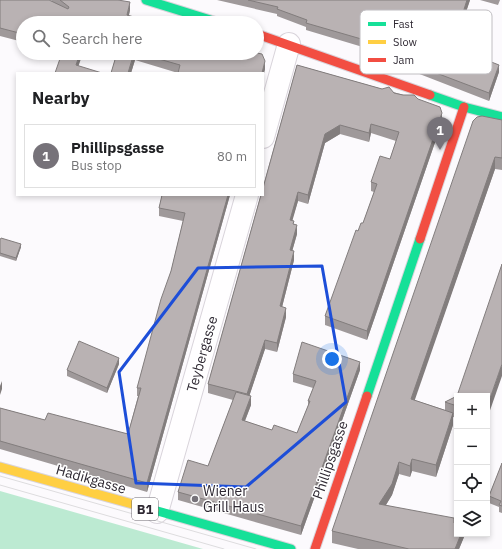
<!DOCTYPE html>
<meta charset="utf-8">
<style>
:root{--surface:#fff;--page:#f6f6f6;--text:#202124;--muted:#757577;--line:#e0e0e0;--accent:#767279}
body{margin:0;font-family:"IBM Plex Sans",sans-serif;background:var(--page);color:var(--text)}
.controls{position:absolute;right:12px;bottom:12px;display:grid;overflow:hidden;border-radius:0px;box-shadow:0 2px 6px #0003}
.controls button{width:36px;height:36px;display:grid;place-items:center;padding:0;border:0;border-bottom:1px solid var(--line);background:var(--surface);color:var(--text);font:20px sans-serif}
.you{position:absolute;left:332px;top:359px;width:14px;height:14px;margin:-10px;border:3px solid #fff;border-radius:50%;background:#1a73e8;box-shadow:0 0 0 6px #1a73e833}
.badge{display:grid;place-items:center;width:26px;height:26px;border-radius:50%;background:var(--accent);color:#fff;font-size:13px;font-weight:700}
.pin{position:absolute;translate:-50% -33px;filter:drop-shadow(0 1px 2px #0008)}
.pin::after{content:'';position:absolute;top:21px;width:14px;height:12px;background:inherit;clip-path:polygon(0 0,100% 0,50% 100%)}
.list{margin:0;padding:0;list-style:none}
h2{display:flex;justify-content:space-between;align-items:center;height:52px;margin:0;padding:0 16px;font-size:17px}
h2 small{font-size:13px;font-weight:400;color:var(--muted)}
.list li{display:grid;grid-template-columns:26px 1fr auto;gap:12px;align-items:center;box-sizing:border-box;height:64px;margin:0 8px 8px;padding:0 8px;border:1px solid var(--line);border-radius:0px}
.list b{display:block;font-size:15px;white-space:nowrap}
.list p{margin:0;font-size:13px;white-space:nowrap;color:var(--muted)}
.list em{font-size:13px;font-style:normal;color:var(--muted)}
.icon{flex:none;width:22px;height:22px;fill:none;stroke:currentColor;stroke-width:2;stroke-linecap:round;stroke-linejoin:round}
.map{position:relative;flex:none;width:502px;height:549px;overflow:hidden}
.search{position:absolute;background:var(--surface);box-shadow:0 2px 6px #0003;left:16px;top:16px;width:248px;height:44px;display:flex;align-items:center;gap:10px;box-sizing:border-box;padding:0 14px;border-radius:22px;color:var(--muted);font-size:15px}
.panel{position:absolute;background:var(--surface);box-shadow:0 2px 6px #0003;left:16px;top:72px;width:248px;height:124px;border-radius:0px}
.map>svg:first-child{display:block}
.forest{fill:#bcead2}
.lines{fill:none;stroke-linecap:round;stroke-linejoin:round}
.street-casing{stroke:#d9d4db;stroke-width:24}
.fast-casing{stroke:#d9d4db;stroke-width:11}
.slow-casing{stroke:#d9d4db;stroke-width:11}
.jam-casing{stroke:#d9d4db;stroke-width:11}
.street{stroke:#fffeff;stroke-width:22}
.fast{stroke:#16e098;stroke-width:9}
.slow{stroke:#ffcf43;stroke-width:9}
.jam{stroke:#f24e42;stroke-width:9}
.tram{stroke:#dddcde;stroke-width:1}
.wall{fill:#9f999a}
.shaded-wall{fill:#827d7d}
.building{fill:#b9b2b3;stroke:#827d7d}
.marked{fill:none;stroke:#1d4ed8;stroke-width:3;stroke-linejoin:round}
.poi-dot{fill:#767279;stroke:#fff;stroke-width:1.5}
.labels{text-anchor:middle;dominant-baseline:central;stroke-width:3;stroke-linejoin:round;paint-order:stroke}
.shield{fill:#fff;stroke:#6d6870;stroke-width:1}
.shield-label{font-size:13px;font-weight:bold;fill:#2e2832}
.street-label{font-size:14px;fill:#2e2832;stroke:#fff}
.poi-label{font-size:14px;fill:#2e2832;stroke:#fff;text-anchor:start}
.key{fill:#fff;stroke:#c0bec2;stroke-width:1}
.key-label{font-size:11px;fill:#2e2832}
</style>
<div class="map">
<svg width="502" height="549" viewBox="0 0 502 549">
<rect width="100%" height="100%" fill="#fcfafd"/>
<polygon class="forest" points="0,491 203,549 0,549"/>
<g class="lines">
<g class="street-casing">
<g id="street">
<polyline points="263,137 289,44"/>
<polyline points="157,512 247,195"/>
</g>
</g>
<g class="fast-casing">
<g id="fast">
<polyline points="146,0 220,23"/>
<polyline points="430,95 464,107 502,117"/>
<polyline points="367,396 420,239"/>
<polyline points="154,510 291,549"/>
</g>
</g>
<g class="slow-casing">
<polyline id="slow" points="0,467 154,510"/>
</g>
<g class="jam-casing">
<g id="jam">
<polyline points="257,34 430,95"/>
<polyline points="420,239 464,107"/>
<polyline points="315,549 367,396"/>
</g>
</g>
<use href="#street" class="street"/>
<use href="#fast" class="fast"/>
<use href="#slow" class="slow"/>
<use href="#jam" class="jam"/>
<g class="tram">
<polyline points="0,476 256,549"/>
<polyline points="0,485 224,549"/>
</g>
</g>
<g class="wall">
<polygon points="0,0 52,1 50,0 118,0 130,10 129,15 23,23 23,42 0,36"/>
<polygon points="217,0 470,0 456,42 461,50 499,72 489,101 386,61 386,54 306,30 306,27 277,16 277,14"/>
<polygon points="480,0 500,0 498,5"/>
<polygon points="117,53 257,53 265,69 263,77 263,73 178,73 135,60 131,73 111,73"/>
<polygon points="297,65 418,99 442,122 367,340 325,325 325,316 358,231 363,223 374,192 371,191 371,182 390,159 396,141 371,133 369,142 340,134 325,143 308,204 298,201 292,220 297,234 292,251 294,260 282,307 286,317 277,352 265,349 249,396 251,405 245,421 272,430 297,433 308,406 308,401 313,388 293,382 293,374 360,370 301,535 178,500 178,492 208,466 233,400 208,393 208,384"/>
<polygon points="502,120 502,170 495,169 414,400 445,410 445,402 457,396 457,418 453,417 453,425 436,477 412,471 410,477 399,474 392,495 386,505 454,523 464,534 464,537 459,549 358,549 332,543 332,531"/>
<polygon points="162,195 230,195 147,492 0,449 0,408 45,420 128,434 138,396 137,396 137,388 171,271 183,221 159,216 159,208"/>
<polygon points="0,240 21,247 16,261 0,256"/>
<polygon points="119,364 107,393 67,376 67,370"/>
<polygon points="502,463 502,513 499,512 499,507 489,503 489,496"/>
</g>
<g class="shaded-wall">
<polygon points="467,0 470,0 454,48 454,41"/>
<polygon points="130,2 130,10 127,23 127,15"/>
<polygon points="461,43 461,50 458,49"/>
<polygon points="80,53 83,53 76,73 76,65"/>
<polygon points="135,53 135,60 131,73 128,73"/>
<polygon points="265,61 265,69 263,77 263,73 262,73"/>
<polygon points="499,65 499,72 489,101 489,93"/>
<polygon points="442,113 442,122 367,340 367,331"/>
<polygon points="371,124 371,133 369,142 369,133"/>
<polygon points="340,125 340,134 325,143 308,204 308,195 325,134"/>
<polygon points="495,157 495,169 411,411 411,399"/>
<polygon points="298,192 298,201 290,229 290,220"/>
<polygon points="228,195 230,195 147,492 147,483"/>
<polygon points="297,225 297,234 290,259 290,250"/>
<polygon points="21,244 21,247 16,261 16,258"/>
<polygon points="294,251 294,260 280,315 280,306"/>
<polygon points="286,308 286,317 277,352 277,343"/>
<polygon points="265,340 265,349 247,403 247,394"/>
<polygon points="119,358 119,364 107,393 107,388"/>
<polygon points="360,362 360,370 301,535 301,526"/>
<polygon points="502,364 502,376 487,419 487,407"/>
<polygon points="2,381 2,389 0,395 0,386"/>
<polygon points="251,396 251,405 242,428 242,420"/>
<polygon points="453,413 453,425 436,477 436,465"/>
<polygon points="412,459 412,471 410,477 410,466"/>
<polygon points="399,462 399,474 392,495 379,516 379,504"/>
<polygon points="461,534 464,534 464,537 459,549 455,549"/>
</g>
<g class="building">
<polygon points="0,0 49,0 68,9 69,7 60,0 118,0 130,2 127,15 155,23 23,23 23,34 0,28"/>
<polygon points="248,0 467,0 454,41 461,43 458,49 499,65 489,93 386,54 389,47 306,23 307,20 277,9 278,7"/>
<polygon points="62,53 80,53 76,65 102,73 55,73"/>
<polygon points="117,53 134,53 128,73 111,73"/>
<polygon points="138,53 257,53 262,54 265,61 262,73 178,73 180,65"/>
<polygon points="297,65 382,89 389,87 394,93 403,95 414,95 418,99 440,107 442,113 367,331 325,316 356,230 358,231 361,223 363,223 377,184 371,182 380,156 390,159 399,132 371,124 369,133 340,125 325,134 308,195 298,192 290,220 294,221 293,224 297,225 290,250 294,251 280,306 286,308 277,343 265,340 247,394 208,384 261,195 263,195 263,188"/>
<polygon points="482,116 502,120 502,158 495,157 411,399 453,413 436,465 412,459 410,466 399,462 392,484 379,504 454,518 454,523 457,524 457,534 461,534 455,549 409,549 332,531 473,121 477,117"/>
<polygon points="162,195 228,195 147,483 0,441 0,408 45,420 48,413 128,434 141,388 137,388 161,299 171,271 185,213 159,208"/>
<polygon points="1,238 21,244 16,258 0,253 0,240"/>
<polygon points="502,264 502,364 487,407 487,396 457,396"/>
<polygon points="79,341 119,358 107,388 67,370"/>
<polygon points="302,342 360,362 301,526 178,492 188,460 208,466 236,392 251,396 242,420 272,430 274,425 297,433 310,401 308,401 316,381 293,374"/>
<polygon points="457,396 457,406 445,402"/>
<polygon points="502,463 502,506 499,505 501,501 489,496"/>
</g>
<path class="marked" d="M322,266L346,402L246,487L136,483L119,372L198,268Z"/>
<circle class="poi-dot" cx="195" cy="499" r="4"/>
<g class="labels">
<rect class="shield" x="132" y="498" width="26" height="22" rx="3"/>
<g class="shield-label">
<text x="145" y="509">B1</text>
</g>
<g class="street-label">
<text transform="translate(202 354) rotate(-74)">Teybergasse</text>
<text transform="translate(330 460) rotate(-71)">Phillipsgasse</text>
<text transform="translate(91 479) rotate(16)">Hadikgasse</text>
</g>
<g class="poi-label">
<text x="203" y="491">Wiener<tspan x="203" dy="16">Grill Haus</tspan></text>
</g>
</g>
<rect x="360" y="10" width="132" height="64" rx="6" class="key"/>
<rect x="368" y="22" width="18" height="4" fill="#16e098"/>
<rect x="368" y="40" width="18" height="4" fill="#ffcf43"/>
<rect x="368" y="58" width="18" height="4" fill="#f24e42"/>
<g class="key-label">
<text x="393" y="28">Fast</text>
<text x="393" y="46">Slow</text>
<text x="393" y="64">Jam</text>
</g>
</svg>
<div class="controls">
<button>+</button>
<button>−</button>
<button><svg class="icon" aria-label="locate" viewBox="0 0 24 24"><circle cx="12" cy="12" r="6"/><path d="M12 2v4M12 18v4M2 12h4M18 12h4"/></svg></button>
<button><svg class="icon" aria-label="layers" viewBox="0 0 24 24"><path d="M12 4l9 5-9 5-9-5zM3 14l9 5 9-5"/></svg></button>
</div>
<div class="you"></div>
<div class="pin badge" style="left:440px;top:150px">1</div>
<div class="search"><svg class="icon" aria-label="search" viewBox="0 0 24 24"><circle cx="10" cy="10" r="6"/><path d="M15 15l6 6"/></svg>Search here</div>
<section class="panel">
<h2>Nearby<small></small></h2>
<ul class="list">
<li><span class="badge">1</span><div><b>Phillipsgasse</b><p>Bus stop</p></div><em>80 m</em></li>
</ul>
</section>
</div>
